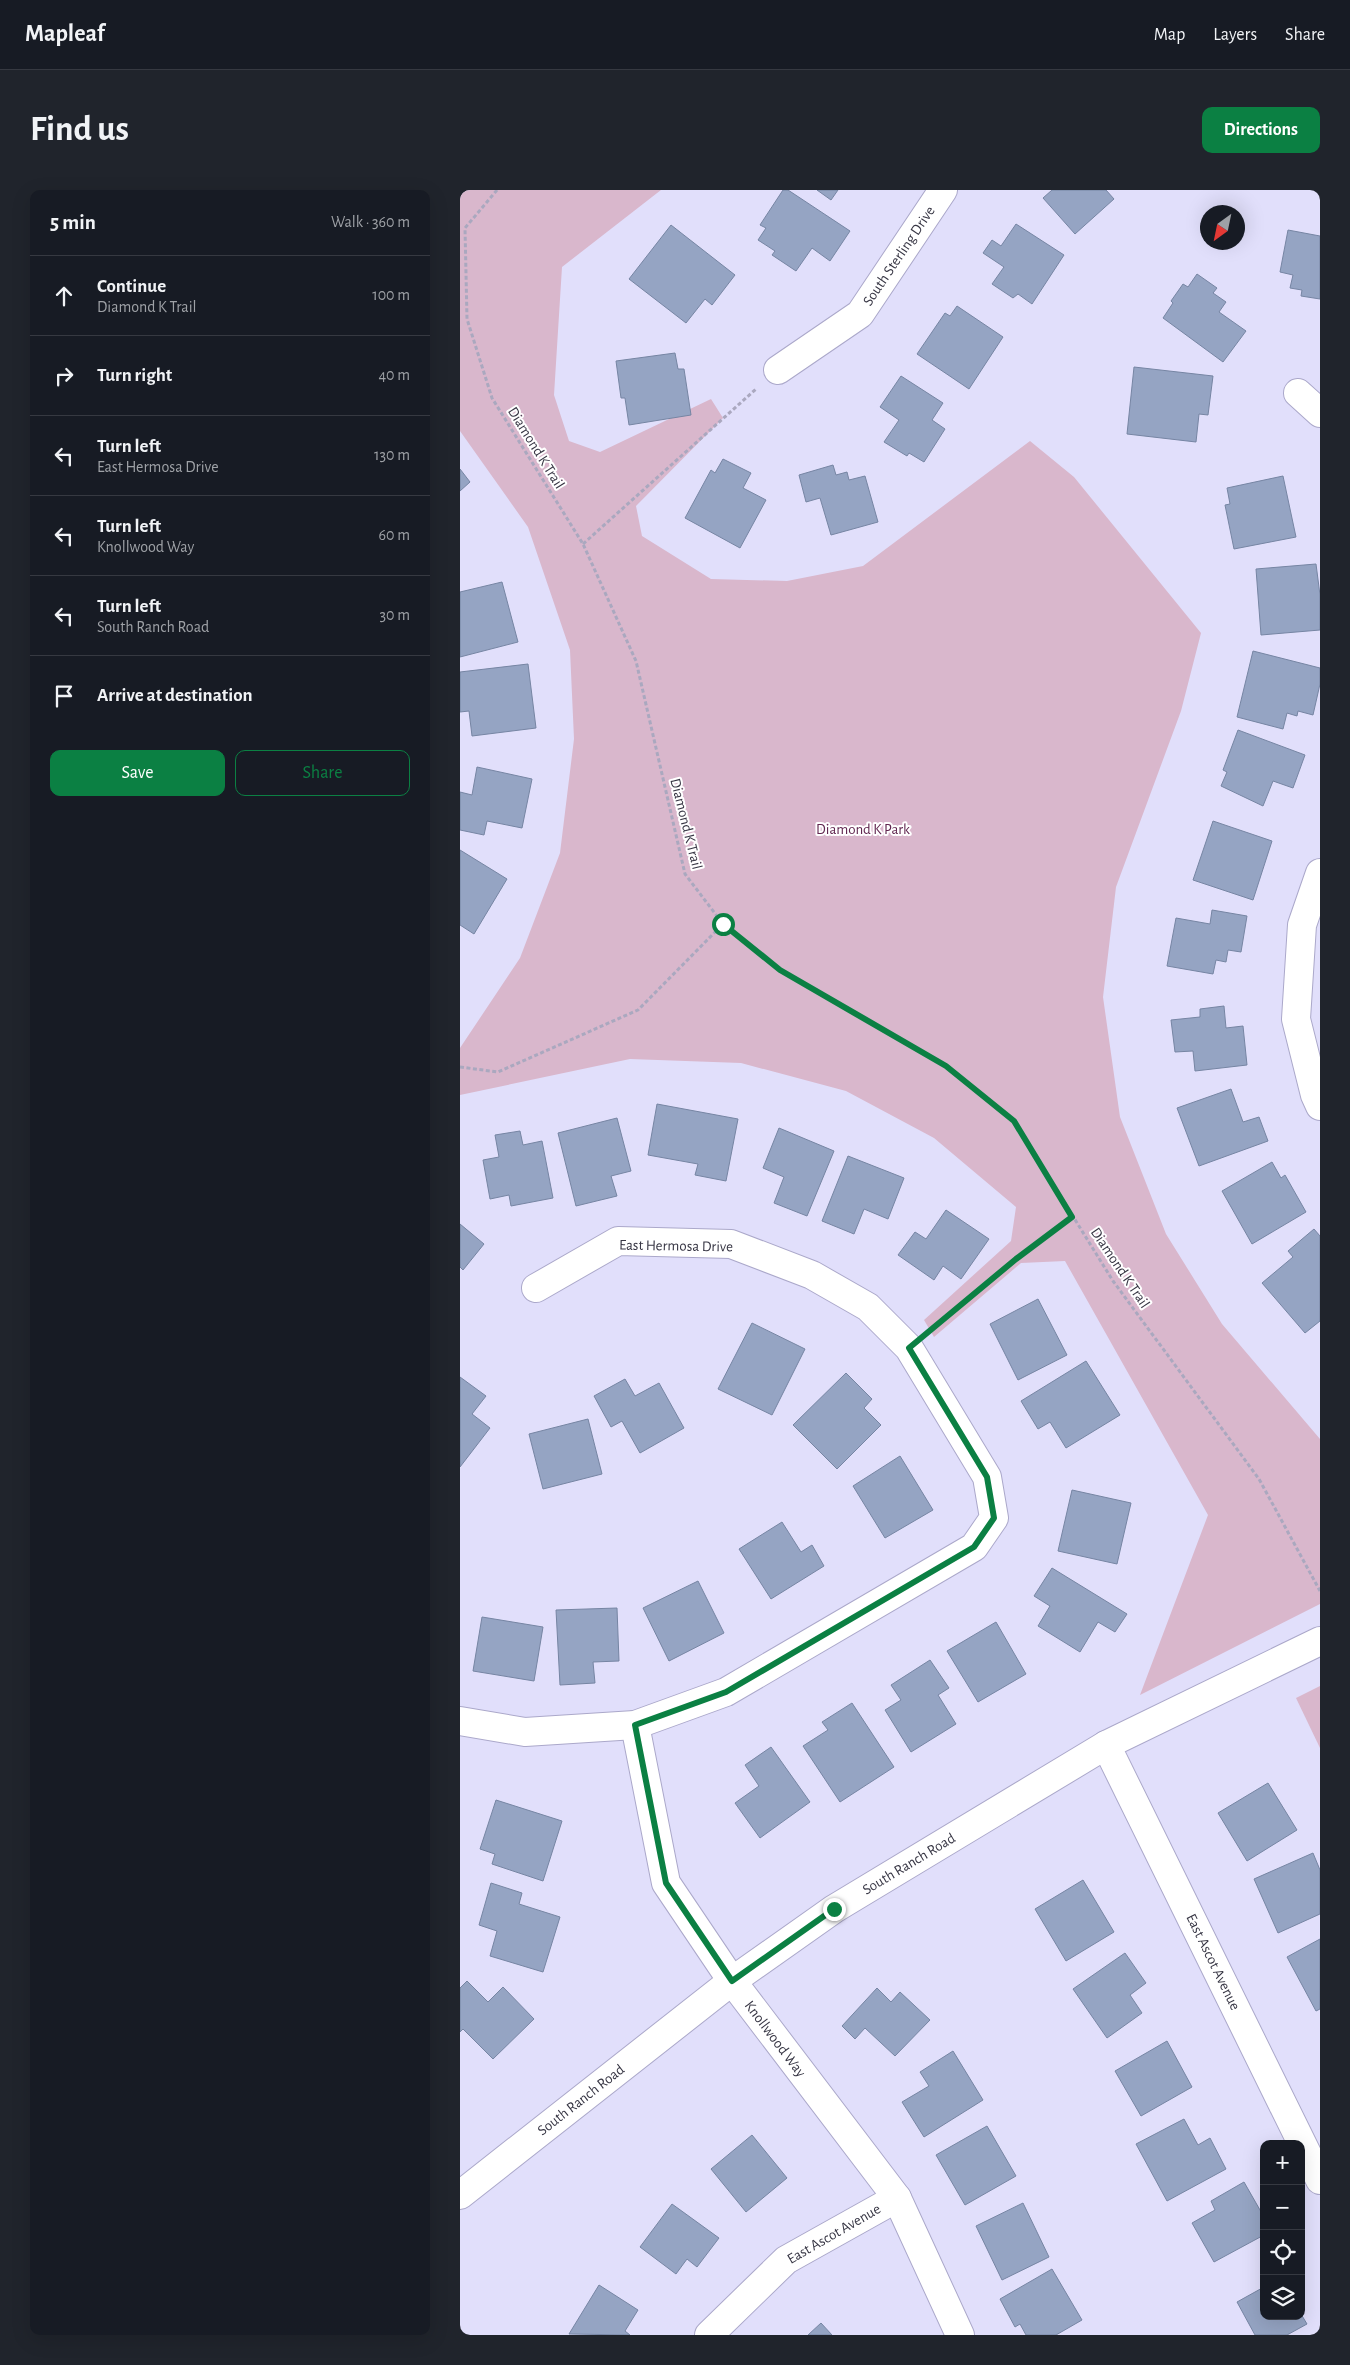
<!DOCTYPE html>
<meta charset="utf-8">
<style>
:root{--surface:#171b24;--page:#20242c;--text:#f1f3f6;--muted:#9ea1a6;--line:#363941;--accent:#0b8043}
body{margin:0;font-family:"Alegreya Sans",sans-serif;background:var(--page);color:var(--text)}
.controls{position:absolute;right:15px;bottom:15px;display:grid;overflow:hidden;border-radius:10px;box-shadow:0 5px 20px #0002}
.controls button{width:45px;height:45px;display:grid;place-items:center;padding:0;border:0;border-bottom:1px solid var(--line);background:var(--surface);color:var(--text);font:25px sans-serif}
.compass{position:absolute;left:740px;top:15px;width:45px;height:45px;border-radius:50%;background:var(--surface);box-shadow:0 5px 20px #0002;rotate:213deg}
.stop{position:absolute;width:15px;height:15px;margin:-11px;border:4px solid #0b8043;border-radius:50%;background:#fff}
.stop.end{background:#0b8043;border-color:#fff;box-shadow:0 1px 5px #0008}
.list{margin:0;padding:0;list-style:none}
h2{display:flex;justify-content:space-between;align-items:center;height:65px;margin:0;padding:0 20px;font-size:21px}
h2 small{font-size:16px;font-weight:400;color:var(--muted)}
.list li{display:grid;grid-template-columns:32px 1fr auto;gap:15px;align-items:center;box-sizing:border-box;height:80px;padding:0 20px;border-top:1px solid var(--line)}
.list b{display:block;font-size:19px;white-space:nowrap}
.list p{margin:0;font-size:16px;white-space:nowrap;color:var(--muted)}
.list em{font-size:16px;font-style:normal;color:var(--muted)}
.actions{display:flex;gap:10px;padding:15px 20px}
.actions a{flex:1;padding:11px 0;border:1px solid var(--accent);border-radius:10px;text-align:center;font-size:18px;color:var(--accent)}
.actions .main{background:var(--accent);color:#fff}
.icon{flex:none;width:28px;height:28px;fill:none;stroke:currentColor;stroke-width:2;stroke-linecap:round;stroke-linejoin:round}
.map{position:relative;flex:none;width:860px;height:2145px;overflow:hidden;border-radius:10px}
header{display:flex;align-items:center;gap:30px;box-sizing:border-box;height:70px;padding:0 25px;background:var(--surface);border-bottom:1px solid var(--line)}
header strong{font-size:24px}
nav{display:flex;gap:28px;margin-inline-start:auto;font-size:18px}
.intro{display:flex;align-items:center;justify-content:space-between;box-sizing:border-box;height:120px;padding:0 30px}
h1{margin:0;font-size:35px}
.button{padding:12px 22px;border-radius:10px;background:var(--accent);color:#fff;font-size:18px;font-weight:700}
main{display:flex;gap:30px;padding:0 30px}
aside{flex:1;background:var(--surface);border-radius:10px;box-shadow:0 5px 20px #0002}
.map>svg:first-child{display:block}
.green{fill:#d9b7cc}
.building{fill:#95a4c3;stroke:#7685a3}
.lines{fill:none;stroke-linecap:round;stroke-linejoin:round}
.minor-casing{stroke:#aba8ca;stroke-width:30}
.path{stroke:#aaa8bf;stroke-width:3;stroke-dasharray:4 2.5;stroke-linecap:butt}
.minor{stroke:#fff;stroke-width:28}
.route{stroke:#0b8043;stroke-width:6}
.labels{text-anchor:middle;dominant-baseline:central;stroke-width:4;stroke-linejoin:round;paint-order:stroke}
.street-label{font-size:15px;fill:#373644;stroke:#fff}
.park-label{font-size:15px;fill:#60264f;stroke:#fff}
</style>
<header>
<strong>Mapleaf</strong>
<nav><a>Map</a><a>Layers</a><a>Share</a></nav>
</header>
<div class="intro"><h1>Find us</h1><a class="button">Directions</a></div>
<main>
<aside>
<h2>5 min<small>Walk · 360 m</small></h2>
<ul class="list">
<li><svg class="icon" aria-label="ahead" viewBox="0 0 24 24"><path d="M12 20V5M6 11l6-6 6 6"/></svg><div><b>Continue</b><p>Diamond K Trail</p></div><em>100 m</em></li>
<li><svg class="icon" aria-label="right" viewBox="0 0 24 24"><path d="M7 20v-9h11M14 6l5 5-5 5"/></svg><div><b>Turn right</b></div><em>40 m</em></li>
<li><svg class="icon" aria-label="left" viewBox="0 0 24 24"><path d="M17 20v-9H6M10 6l-5 5 5 5"/></svg><div><b>Turn left</b><p>East Hermosa Drive</p></div><em>130 m</em></li>
<li><svg class="icon" aria-label="left" viewBox="0 0 24 24"><path d="M17 20v-9H6M10 6l-5 5 5 5"/></svg><div><b>Turn left</b><p>Knollwood Way</p></div><em>60 m</em></li>
<li><svg class="icon" aria-label="left" viewBox="0 0 24 24"><path d="M17 20v-9H6M10 6l-5 5 5 5"/></svg><div><b>Turn left</b><p>South Ranch Road</p></div><em>30 m</em></li>
<li><svg class="icon" aria-label="arrive" viewBox="0 0 24 24"><path d="M6 21V4h12l-3 4 3 4H6"/></svg><div><b>Arrive at destination</b></div></li>
</ul>
<div class="actions"><a class="main">Save</a><a>Share</a></div>
</aside>
<div class="map">
<svg width="860" height="2145" viewBox="0 0 860 2145">
<rect width="100%" height="100%" fill="#e1dffb"/>
<g class="green">
<polygon points="0,0 201,0 102,77 94,205 109,251 140,262 251,209 263,228 176,316 182,346 251,389 327,391 403,376 570,251 614,287 741,443 721,521 656,697 643,807 660,927 706,1044 762,1134 860,1249 860,1414 680,1505 748,1325 605,1071 561,1073 474,1147 464,1130 551,1051 556,1017 474,948 386,901 281,873 170,869 0,905 0,858 60,768 100,663 114,549 110,460 68,337 0,241"/>
<polygon points="860,1496 860,1558 836,1508"/>
</g>
<g class="building">
<polygon points="323,0 328,0 390,41 370,71 352,58 336,81 312,65 315,61 298,50 306,38 300,35"/>
<polygon points="357,0 378,0 371,10"/>
<polygon points="592,0 646,0 654,9 615,44 583,8"/>
<polygon points="556,34 604,65 572,114 558,104 553,108 532,94 544,77 523,63 532,50 541,56"/>
<polygon points="211,35 275,85 252,115 245,109 226,133 169,89"/>
<polygon points="828,40 860,46 860,109 841,106 842,100 830,98 833,85 820,82"/>
<polygon points="737,84 757,98 753,103 766,112 759,122 786,141 763,172 703,128 713,113 711,111 723,94 728,97"/>
<polygon points="497,116 543,147 509,199 457,164 485,123 490,126"/>
<polygon points="215,163 218,179 224,179 231,225 169,235 165,208 161,208 156,171"/>
<polygon points="674,177 753,186 748,225 739,224 736,252 667,244"/>
<polygon points="441,186 483,213 472,230 485,239 464,272 449,263 447,266 424,252 439,230 420,217"/>
<polygon points="263,269 291,283 283,298 306,310 280,358 225,328 251,280 255,283"/>
<polygon points="373,275 376,285 387,282 389,290 405,286 418,332 371,345 360,308 346,312 339,285"/>
<polygon points="0,279 10,292 0,301"/>
<polygon points="823,286 836,347 774,359 765,315 770,314 767,298"/>
<polygon points="856,374 860,405 860,440 801,445 796,379"/>
<polygon points="42,392 58,452 0,467 0,402"/>
<polygon points="793,461 860,478 860,494 853,525 838,521 837,526 827,523 823,539 777,527"/>
<polygon points="68,474 76,538 12,546 9,521 0,522 0,482"/>
<polygon points="778,540 845,565 833,598 813,591 803,616 761,596 767,582 763,580"/>
<polygon points="17,577 72,589 62,638 27,631 24,645 0,640 0,602 12,605"/>
<polygon points="753,631 812,651 793,710 733,690"/>
<polygon points="0,660 47,689 14,744 0,735"/>
<polygon points="752,720 787,726 781,762 768,760 766,772 756,770 753,784 707,776 716,728 750,734"/>
<polygon points="764,816 766,838 783,836 787,875 735,881 733,861 715,862 711,830 740,827 740,819"/>
<polygon points="771,899 783,932 799,927 808,951 739,976 717,918"/>
<polygon points="197,914 278,929 266,991 235,985 238,974 188,965"/>
<polygon points="157,928 171,981 151,986 157,1006 116,1016 98,943"/>
<polygon points="319,938 374,961 347,1026 314,1013 324,987 303,978"/>
<polygon points="60,941 63,955 82,951 93,1008 51,1016 49,1005 30,1009 23,970 39,967 35,945"/>
<polygon points="388,966 444,988 428,1029 404,1019 394,1044 362,1031"/>
<polygon points="812,972 821,988 825,985 846,1022 792,1054 762,1001"/>
<polygon points="486,1020 529,1049 501,1089 483,1076 474,1090 438,1065 455,1042 466,1049"/>
<polygon points="0,1034 24,1054 3,1080 0,1077"/>
<polygon points="854,1039 860,1046 860,1131 845,1143 802,1093 833,1067 828,1061"/>
<polygon points="578,1109 607,1165 558,1190 530,1134"/>
<polygon points="292,1133 345,1159 312,1225 258,1199"/>
<polygon points="626,1171 660,1225 606,1258 590,1232 578,1239 561,1211"/>
<polygon points="386,1183 412,1209 404,1218 421,1235 377,1279 333,1235"/>
<polygon points="0,1187 26,1206 12,1224 30,1238 0,1277"/>
<polygon points="165,1189 175,1206 199,1193 224,1238 180,1263 162,1231 151,1237 134,1206"/>
<polygon points="128,1229 142,1284 83,1299 69,1244"/>
<polygon points="440,1266 473,1320 425,1348 393,1296"/>
<polygon points="612,1300 671,1313 657,1374 598,1361"/>
<polygon points="322,1332 341,1362 352,1355 364,1376 311,1409 279,1359"/>
<polygon points="592,1378 667,1424 655,1442 638,1432 620,1462 578,1436 590,1416 574,1406"/>
<polygon points="238,1391 264,1443 209,1471 183,1418"/>
<polygon points="157,1418 159,1471 133,1472 135,1493 100,1495 96,1420"/>
<polygon points="22,1427 83,1437 74,1491 13,1481"/>
<polygon points="536,1432 566,1484 518,1512 487,1461"/>
<polygon points="470,1470 489,1498 478,1505 496,1534 451,1562 425,1520 441,1510 431,1495"/>
<polygon points="392,1513 434,1577 380,1612 343,1556 368,1540 362,1532"/>
<polygon points="311,1557 350,1612 300,1648 275,1613 299,1596 285,1575"/>
<polygon points="808,1593 837,1640 787,1671 758,1623"/>
<polygon points="36,1610 102,1631 83,1691 32,1674 35,1664 20,1659"/>
<polygon points="853,1663 860,1680 860,1724 818,1743 794,1689"/>
<polygon points="623,1690 654,1742 606,1771 575,1719"/>
<polygon points="31,1693 62,1703 59,1714 100,1727 83,1782 30,1766 37,1741 19,1735"/>
<polygon points="860,1749 860,1819 856,1821 827,1767"/>
<polygon points="665,1763 686,1793 670,1805 682,1823 647,1848 613,1799"/>
<polygon points="7,1791 28,1812 43,1797 74,1829 33,1869 3,1839 0,1842 0,1798"/>
<polygon points="417,1798 431,1812 440,1802 470,1830 435,1866 405,1838 395,1849 382,1836"/>
<polygon points="707,1851 732,1897 681,1926 655,1881"/>
<polygon points="493,1861 523,1910 464,1947 442,1912 469,1896 460,1882"/>
<polygon points="724,1929 738,1955 750,1948 766,1979 707,2011 676,1954"/>
<polygon points="527,1936 556,1986 505,2015 476,1965"/>
<polygon points="292,1945 327,1988 286,2022 251,1979"/>
<polygon points="784,1992 804,2027 804,2045 754,2072 732,2033 755,2020 751,2011"/>
<polygon points="563,2013 589,2067 542,2090 516,2036"/>
<polygon points="212,2014 259,2048 237,2077 227,2069 216,2084 180,2057"/>
<polygon points="592,2079 622,2130 596,2145 566,2145 560,2134 555,2137 540,2109"/>
<polygon points="139,2095 178,2120 165,2141 170,2145 109,2144"/>
<polygon points="804,2097 804,2126 841,2126 841,2124 847,2134 827,2145 795,2145 777,2112"/>
<polygon points="361,2133 372,2145 348,2145"/>
</g>
<g class="lines">
<g class="minor-casing">
<g id="minor">
<polyline points="318,180 400,124 483,0"/>
<polyline points="838,203 860,223"/>
<polyline points="860,683 842,735 836,829 855,905 860,916"/>
<polyline points="0,1531 65,1542 175,1535 266,1502 514,1357 534,1328 527,1287 449,1158 408,1117 352,1085 271,1054 158,1051 76,1098"/>
<polyline points="175,1535 206,1693 272,1791 437,2008 500,2145"/>
<polyline points="646,1555 860,1990"/>
<polyline points="0,2005 272,1791 374,1719 646,1555 860,1451"/>
<polyline points="249,2145 326,2070 437,2008"/>
</g>
</g>
<g class="path">
<polyline points="37,0 5,38 7,129 32,208 123,354 176,471 225,684 263,734 320,780 486,875 554,931 653,1091 799,1289 860,1401"/>
<polyline points="123,354 296,199"/>
<polyline points="0,877 38,882 178,820 263,734"/>
<polyline points="472,1139 555,1069 612,1027"/>
</g>
<use href="#minor" class="minor"/>
</g>
<g class="lines">
<polyline class="route" points="263,734 320,780 486,876 554,931 612,1027 556,1069 449,1158 527,1287 534,1328 514,1357 266,1502 175,1535 206,1693 272,1791 374,1719"/>
</g>
<g class="labels">
<g class="street-label">
<text transform="translate(439 66) rotate(-56)">South Sterling Drive</text>
<text transform="translate(76 258) rotate(58)">Diamond K Trail</text>
<text transform="translate(226 634) rotate(76)">Diamond K Trail</text>
<text transform="translate(216 1056) rotate(1)">East Hermosa Drive</text>
<text transform="translate(660 1078) rotate(56)">Diamond K Trail</text>
<text transform="translate(449 1674) rotate(-31)">South Ranch Road</text>
<text transform="translate(753 1772) rotate(64)">East Ascot Avenue</text>
<text transform="translate(315 1849) rotate(53)">Knollwood Way</text>
<text transform="translate(121 1910) rotate(-38)">South Ranch Road</text>
<text transform="translate(374 2044) rotate(-30)">East Ascot Avenue</text>
</g>
<g class="park-label">
<text x="403" y="639">Diamond K Park</text>
</g>
</g>
</svg>
<div class="controls">
<button>+</button>
<button>−</button>
<button><svg class="icon" aria-label="locate" viewBox="0 0 24 24"><circle cx="12" cy="12" r="6"/><path d="M12 2v4M12 18v4M2 12h4M18 12h4"/></svg></button>
<button><svg class="icon" aria-label="layers" viewBox="0 0 24 24"><path d="M12 4l9 5-9 5-9-5zM3 14l9 5 9-5"/></svg></button>
</div>
<svg class="compass" viewBox="-18 -18 36 36"><path d="M0-13l5 13h-10z" fill="#e53935"/><path d="M0 13l5-13h-10z" fill="#9ea1a6"/></svg>
<div class="stop" style="left:263px;top:734px"></div>
<div class="stop end" style="left:374px;top:1719px"></div>
</div>
</main>
